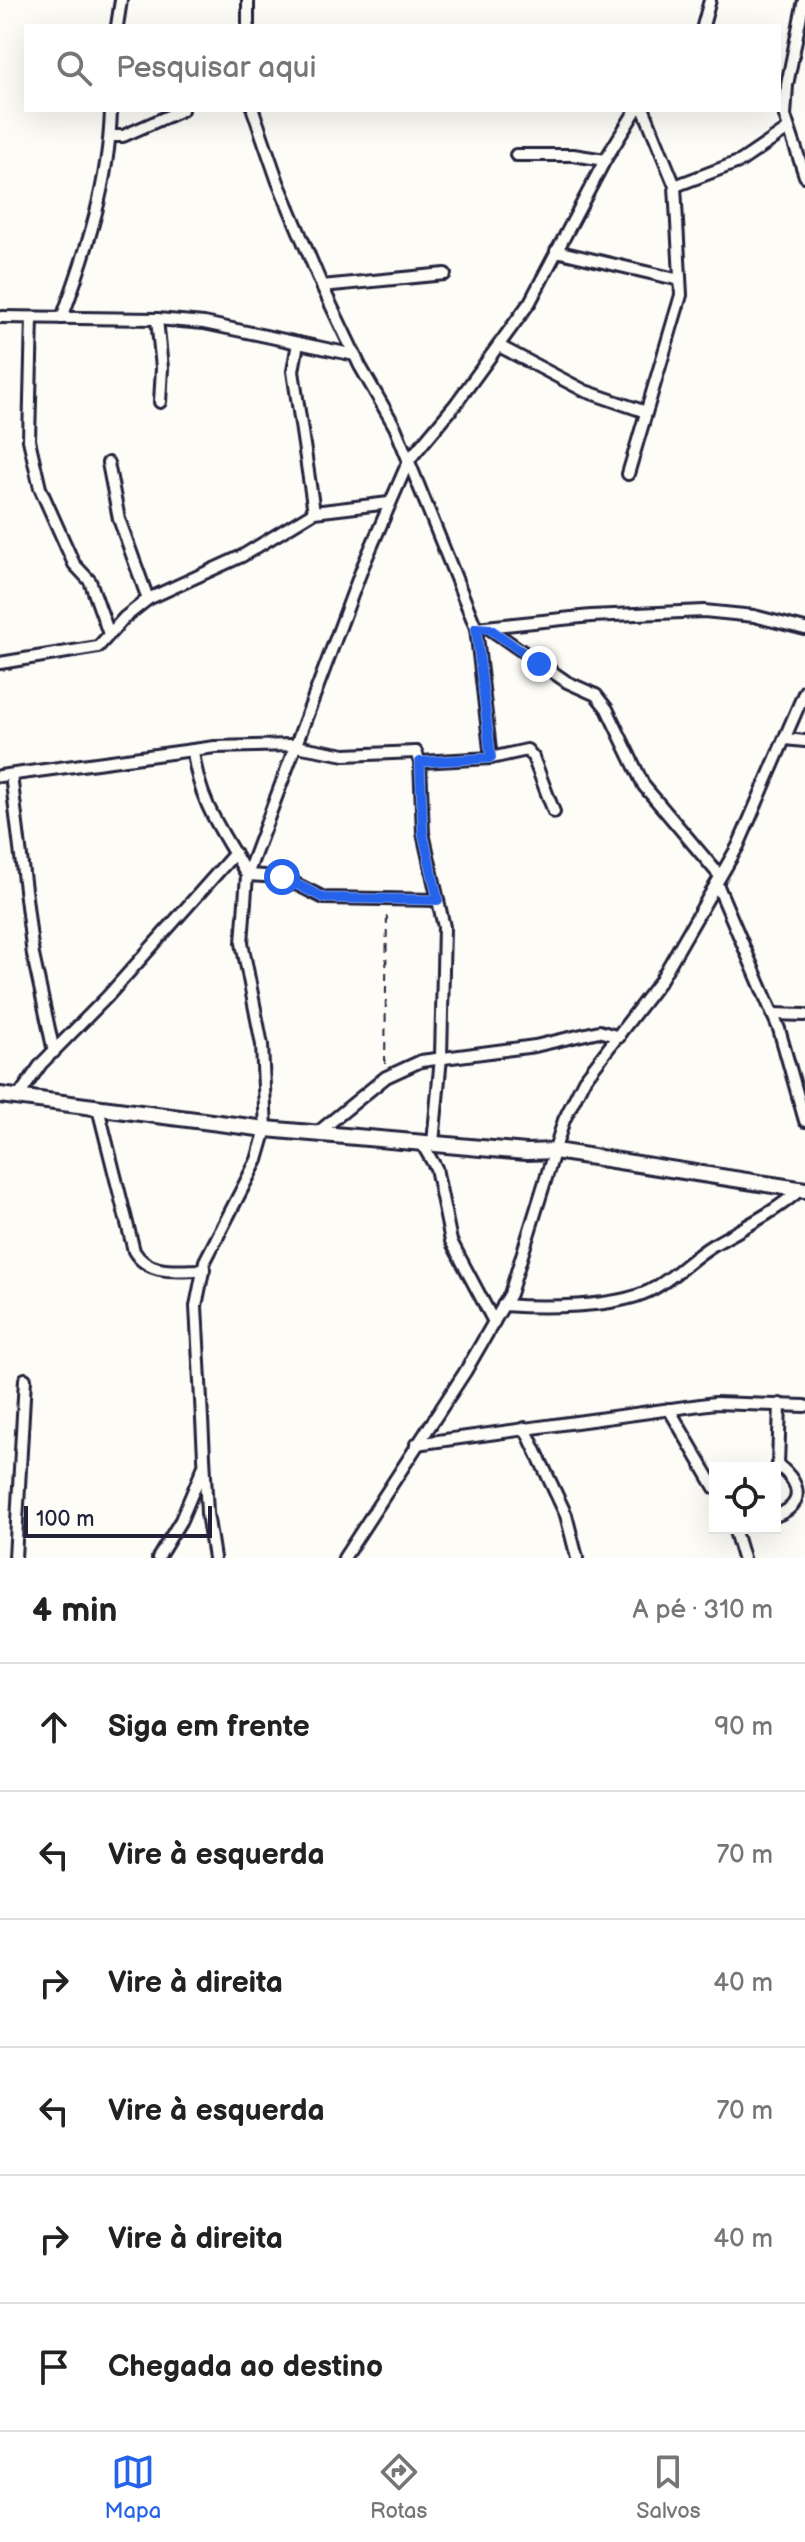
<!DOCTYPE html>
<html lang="pt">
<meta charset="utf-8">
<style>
:root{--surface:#fff;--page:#f6f6f6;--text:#222;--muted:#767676;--line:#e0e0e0;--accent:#2563eb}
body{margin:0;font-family:"Balsamiq Sans",sans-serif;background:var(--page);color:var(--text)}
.controls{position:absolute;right:24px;bottom:24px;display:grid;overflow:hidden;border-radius:0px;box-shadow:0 8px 32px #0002}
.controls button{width:72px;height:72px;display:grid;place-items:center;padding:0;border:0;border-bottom:2px solid var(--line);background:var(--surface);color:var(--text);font:40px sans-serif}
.scale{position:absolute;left:24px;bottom:20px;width:188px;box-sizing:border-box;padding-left:8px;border:4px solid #22223b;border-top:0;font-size:22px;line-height:28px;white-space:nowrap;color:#22223b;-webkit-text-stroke:6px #fdfcf7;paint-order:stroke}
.stop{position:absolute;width:24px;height:24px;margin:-18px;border:6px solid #2563eb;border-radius:50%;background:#fff}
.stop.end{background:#2563eb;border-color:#fff;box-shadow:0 2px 8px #0008}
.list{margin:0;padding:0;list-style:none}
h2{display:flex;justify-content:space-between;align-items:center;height:104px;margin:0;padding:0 32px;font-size:34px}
h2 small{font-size:26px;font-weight:400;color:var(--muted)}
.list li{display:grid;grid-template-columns:52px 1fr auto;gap:24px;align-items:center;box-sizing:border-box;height:128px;padding:0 32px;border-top:2px solid var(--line)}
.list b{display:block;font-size:30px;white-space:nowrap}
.list em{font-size:26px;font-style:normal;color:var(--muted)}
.icon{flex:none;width:44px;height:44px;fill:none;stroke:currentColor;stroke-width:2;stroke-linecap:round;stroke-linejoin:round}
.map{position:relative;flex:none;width:805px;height:1558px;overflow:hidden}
.search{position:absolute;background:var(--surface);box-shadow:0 8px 32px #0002;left:24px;right:24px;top:24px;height:88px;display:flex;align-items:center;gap:20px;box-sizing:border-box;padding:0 28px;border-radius:0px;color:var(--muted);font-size:30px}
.sheet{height:872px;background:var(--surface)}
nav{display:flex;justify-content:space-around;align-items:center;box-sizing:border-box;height:112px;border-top:2px solid var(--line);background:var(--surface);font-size:22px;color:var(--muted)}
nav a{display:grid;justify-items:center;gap:4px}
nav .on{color:var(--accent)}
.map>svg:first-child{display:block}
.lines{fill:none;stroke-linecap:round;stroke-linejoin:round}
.street-casing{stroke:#22223b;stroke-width:16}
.secondary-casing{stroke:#22223b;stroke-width:20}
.path{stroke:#22223b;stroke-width:2;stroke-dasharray:8 6;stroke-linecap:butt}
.street{stroke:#fdfcf7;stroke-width:10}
.secondary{stroke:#fdfcf7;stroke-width:14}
.route{stroke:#2563eb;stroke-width:10}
</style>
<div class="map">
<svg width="805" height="1558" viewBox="0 0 805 1558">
<rect width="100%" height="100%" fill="#fdfcf7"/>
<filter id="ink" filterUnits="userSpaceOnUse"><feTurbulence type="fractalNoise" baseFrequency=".0125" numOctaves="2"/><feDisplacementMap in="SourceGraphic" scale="16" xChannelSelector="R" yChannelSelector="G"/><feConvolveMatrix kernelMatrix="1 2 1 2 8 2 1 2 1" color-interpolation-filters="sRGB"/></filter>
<g filter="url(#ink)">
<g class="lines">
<g class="street-casing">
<g id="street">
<polyline points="804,0 787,85 785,116 805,176"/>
<polyline points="117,26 121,0"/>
<polyline points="248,26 248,0"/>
<polyline points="703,26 710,0"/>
<polyline points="253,110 278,182 322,286 360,366 395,427 476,628"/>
<polyline points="110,136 123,136 182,110"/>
<polyline points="516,155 573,155 605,160"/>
<polyline points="675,186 741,161 788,129"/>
<polyline points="556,251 680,280"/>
<polyline points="322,286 445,274"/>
<polyline points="0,317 157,319 204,323 355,355"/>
<polyline points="32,318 29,440 40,488 74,564 90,581 109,634"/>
<path d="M62,318C87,250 109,183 111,110"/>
<polyline points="157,319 162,368 160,402"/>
<polyline points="298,343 293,371 314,512"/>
<polyline points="499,346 585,391 646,412"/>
<polyline points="108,463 119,519 148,599"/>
<polyline points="628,474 681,295 675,186 644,110"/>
<polyline points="490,629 567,682 596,695 607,709 644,786 720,876"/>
<polyline points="0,663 98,647 124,618 148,599 242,556 314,512 389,503"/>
<polyline points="785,739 805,741"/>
<path d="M193,751C199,803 222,831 247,875L282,877L324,898L438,900"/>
<polyline points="491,758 527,750 533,757 554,812"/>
<polyline points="11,775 33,955 54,1052"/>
<polyline points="0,776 215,747 291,745 345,755 416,752 420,762"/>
<polyline points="717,884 779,1029 805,1121"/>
<polyline points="772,1014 805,1015"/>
<polyline points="18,1097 41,1064 107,997 235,853"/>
<path d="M98,1108L134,1251C149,1276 177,1270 204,1270"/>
<polyline points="316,1134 386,1077 421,1061 535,1046 599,1031 619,1037"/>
<polyline points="421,1142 436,1168 451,1241 494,1322"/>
<polyline points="433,1143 441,1057 444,927 423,833 420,762 491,758 476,628 591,616 704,611 754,616 805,629"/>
<path d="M503,1305C542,1308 614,1308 649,1291C672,1280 691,1258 713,1245C744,1227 774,1213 801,1189"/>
<polyline points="669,1409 715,1488"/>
<polyline points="525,1428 566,1515 577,1558"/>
<polyline points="416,1444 715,1403 805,1406"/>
<path d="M775,1516C805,1505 802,1484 778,1465L780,1404"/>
<polyline points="734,1528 743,1558"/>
<polyline points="15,1558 25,1379"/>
<polyline points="158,1558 181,1520 203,1468"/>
<polyline points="214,1558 207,1513 196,1306 205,1261 257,1160 266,1129 262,1045 242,943 247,875 363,566 409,460 455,405 530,302 605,160 636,110"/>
<polyline points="344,1558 465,1372 510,1294 564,1120 584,1080 660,981 738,846 805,691"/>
</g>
</g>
<g class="secondary-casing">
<polyline id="secondary" points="0,1095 266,1129 526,1152 555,1151 805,1190"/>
</g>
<polyline class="path" points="385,1064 387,910"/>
<use href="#street" class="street"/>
<use href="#secondary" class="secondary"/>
</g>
</g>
<g class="lines" filter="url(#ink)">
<polyline class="route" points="282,877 324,898 438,900 423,833 420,762 491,758 476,628 490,629 539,664"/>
</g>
</svg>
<div class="controls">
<button><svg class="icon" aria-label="locate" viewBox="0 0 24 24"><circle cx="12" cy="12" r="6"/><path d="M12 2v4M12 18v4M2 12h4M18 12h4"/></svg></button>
</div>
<div class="scale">100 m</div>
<div class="stop" style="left:282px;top:877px"></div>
<div class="stop end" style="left:539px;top:664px"></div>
<div class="search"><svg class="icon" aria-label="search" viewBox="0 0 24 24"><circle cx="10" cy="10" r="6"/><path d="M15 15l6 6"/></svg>Pesquisar aqui</div>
</div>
<section class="sheet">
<h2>4 min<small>A pé · 310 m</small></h2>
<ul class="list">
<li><svg class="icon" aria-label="ahead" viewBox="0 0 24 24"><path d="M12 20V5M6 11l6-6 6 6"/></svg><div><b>Siga em frente</b></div><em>90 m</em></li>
<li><svg class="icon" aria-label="left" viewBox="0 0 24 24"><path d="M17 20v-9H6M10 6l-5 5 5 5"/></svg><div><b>Vire à esquerda</b></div><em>70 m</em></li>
<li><svg class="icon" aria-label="right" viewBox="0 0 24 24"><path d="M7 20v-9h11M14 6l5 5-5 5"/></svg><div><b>Vire à direita</b></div><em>40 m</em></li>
<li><svg class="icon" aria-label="left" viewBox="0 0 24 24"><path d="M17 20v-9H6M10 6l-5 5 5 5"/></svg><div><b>Vire à esquerda</b></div><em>70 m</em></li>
<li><svg class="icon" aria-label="right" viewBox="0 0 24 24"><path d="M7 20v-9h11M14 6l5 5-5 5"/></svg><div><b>Vire à direita</b></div><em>40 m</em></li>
<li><svg class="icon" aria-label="arrive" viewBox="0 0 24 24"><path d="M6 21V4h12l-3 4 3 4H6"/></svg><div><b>Chegada ao destino</b></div></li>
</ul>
</section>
<nav>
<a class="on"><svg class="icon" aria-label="map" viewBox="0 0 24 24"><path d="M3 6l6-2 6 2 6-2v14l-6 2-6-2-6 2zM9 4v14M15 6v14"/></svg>Mapa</a>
<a><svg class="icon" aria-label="directions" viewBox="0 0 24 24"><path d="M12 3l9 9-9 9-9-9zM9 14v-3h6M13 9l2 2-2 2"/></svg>Rotas</a>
<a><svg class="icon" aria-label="saved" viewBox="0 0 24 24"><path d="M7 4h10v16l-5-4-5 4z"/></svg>Salvos</a>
</nav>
